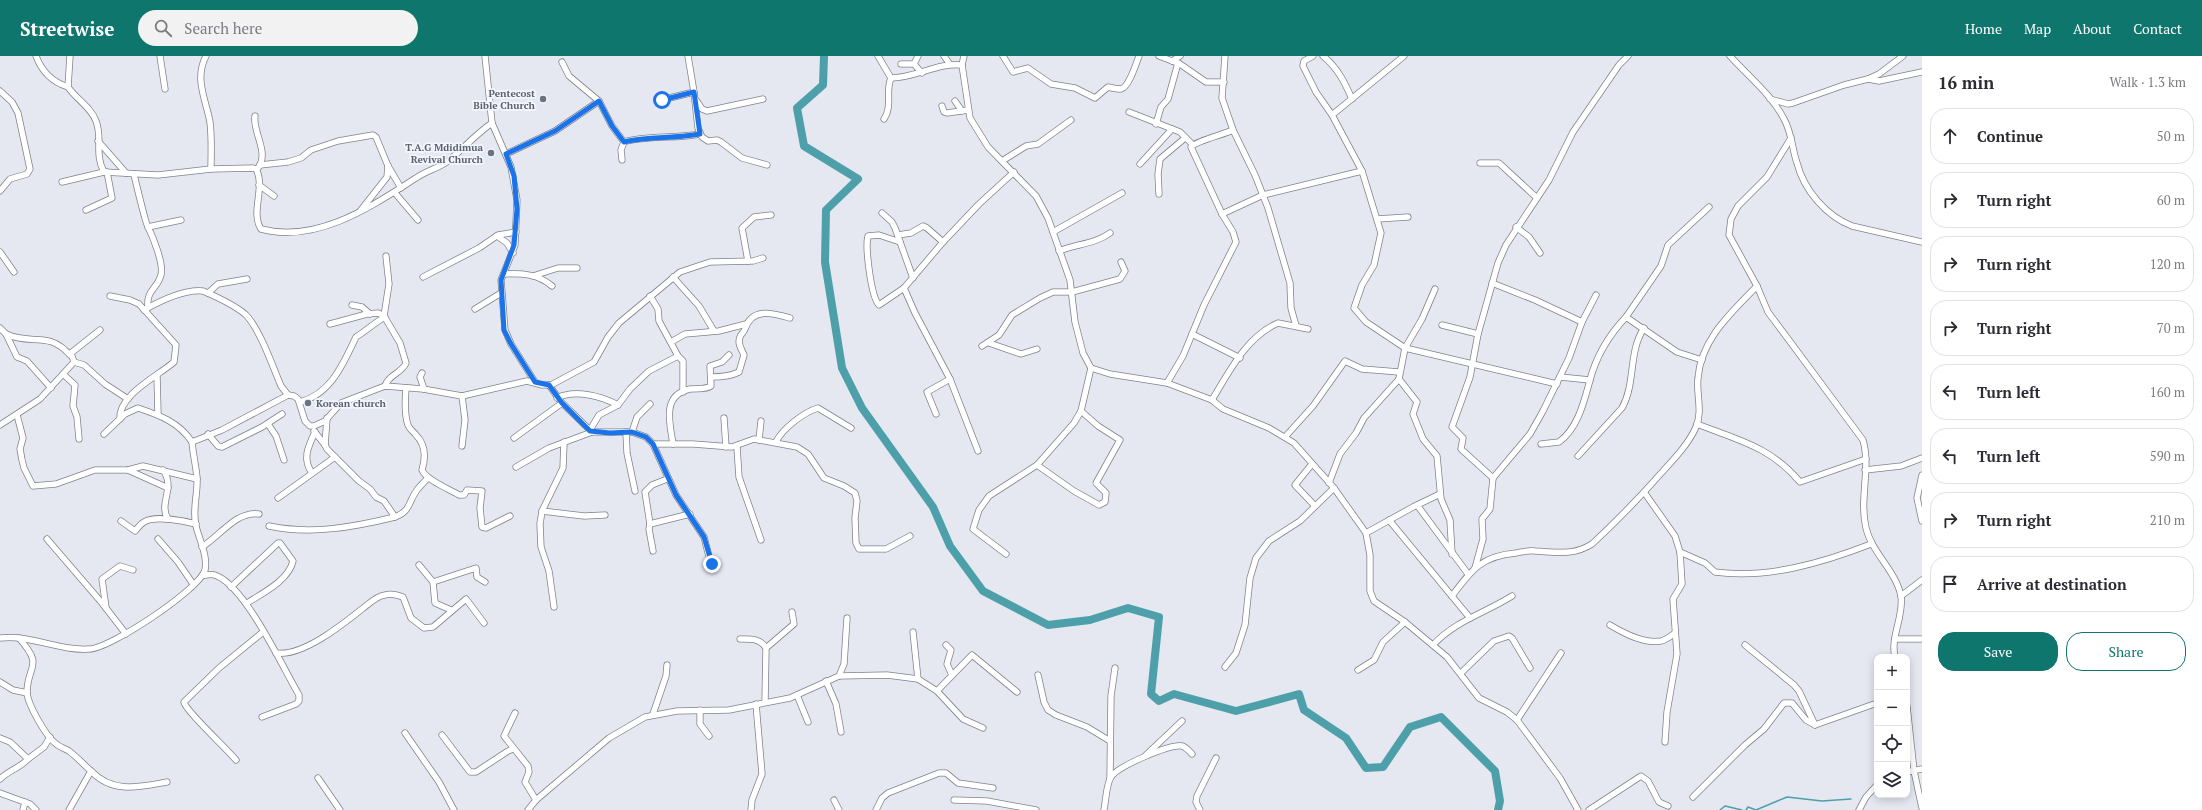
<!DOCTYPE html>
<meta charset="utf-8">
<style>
:root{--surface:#fff;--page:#f2f2f3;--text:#2b2b33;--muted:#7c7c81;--line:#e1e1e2;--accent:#0f766e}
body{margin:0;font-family:"PT Serif",serif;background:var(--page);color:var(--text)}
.controls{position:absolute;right:12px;bottom:12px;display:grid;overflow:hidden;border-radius:8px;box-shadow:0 2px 10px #0003}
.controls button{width:36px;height:36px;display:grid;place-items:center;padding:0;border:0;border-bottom:1px solid var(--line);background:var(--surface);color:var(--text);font:20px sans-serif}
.stop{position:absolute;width:12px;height:12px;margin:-9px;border:3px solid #1a73e8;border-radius:50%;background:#fff}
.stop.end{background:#1a73e8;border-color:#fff;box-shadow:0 1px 4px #0008}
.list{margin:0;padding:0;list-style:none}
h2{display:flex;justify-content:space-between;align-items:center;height:52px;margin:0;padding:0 16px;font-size:17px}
h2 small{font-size:13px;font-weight:400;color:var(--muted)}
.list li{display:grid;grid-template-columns:26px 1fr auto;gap:12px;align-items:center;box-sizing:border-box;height:56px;margin:0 8px 8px;padding:0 8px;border:1px solid var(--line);border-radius:16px}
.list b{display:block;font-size:15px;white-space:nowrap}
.list em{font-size:13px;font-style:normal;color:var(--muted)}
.actions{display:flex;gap:8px;padding:12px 16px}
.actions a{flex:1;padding:9px 0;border:1px solid var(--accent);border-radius:16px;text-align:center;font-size:14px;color:var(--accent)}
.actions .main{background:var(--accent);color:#fff}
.icon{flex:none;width:22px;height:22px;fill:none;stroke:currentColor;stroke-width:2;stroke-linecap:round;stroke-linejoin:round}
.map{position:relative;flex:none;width:1922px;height:754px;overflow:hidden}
header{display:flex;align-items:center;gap:24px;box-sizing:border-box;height:56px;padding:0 20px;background:var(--accent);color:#fff}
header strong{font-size:19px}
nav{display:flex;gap:22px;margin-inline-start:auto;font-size:14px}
.search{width:280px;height:36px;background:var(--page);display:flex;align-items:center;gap:10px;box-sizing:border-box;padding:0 14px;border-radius:22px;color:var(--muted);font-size:15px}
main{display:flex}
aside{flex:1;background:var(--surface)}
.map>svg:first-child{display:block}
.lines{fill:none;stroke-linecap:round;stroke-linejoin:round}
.stream{stroke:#4da0aa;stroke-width:1.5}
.river{stroke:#4da0aa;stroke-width:8}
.street-casing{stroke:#80828b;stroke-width:7}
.street{stroke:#fff;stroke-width:5.5}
.route{stroke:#1a73e8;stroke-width:5}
.worship-dot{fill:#6b7280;stroke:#f3f5ff;stroke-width:1.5}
.labels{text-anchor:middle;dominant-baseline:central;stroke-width:3.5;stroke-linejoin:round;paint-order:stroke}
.worship-label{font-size:10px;font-weight:bold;fill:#5b616d;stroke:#f3f5ff;text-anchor:end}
</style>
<header>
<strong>Streetwise</strong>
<div class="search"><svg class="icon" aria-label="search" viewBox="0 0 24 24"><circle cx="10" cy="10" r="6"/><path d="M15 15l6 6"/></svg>Search here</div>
<nav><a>Home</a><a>Map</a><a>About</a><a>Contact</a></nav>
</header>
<main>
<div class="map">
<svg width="1922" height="754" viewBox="0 0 1922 754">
<rect width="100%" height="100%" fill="#e5e7f1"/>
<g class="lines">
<g class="stream">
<polyline points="1720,754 1725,750 1742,754"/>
<polyline points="1746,754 1748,751 1756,754 1787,741 1822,745 1851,743"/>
</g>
<polyline class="river" points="824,0 823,29 797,52 804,90 858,123 826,154 825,206 842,312 862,352 933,451 950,490 983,535 1048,569 1090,564 1128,552 1159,561 1151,638 1159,645 1174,638 1236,655 1299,638 1304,654 1346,682 1366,712 1383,711 1410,671 1441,661 1495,715 1500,745 1498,754"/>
<g class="street-casing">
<g id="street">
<path d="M36,0C42,16 52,26 68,31"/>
<path d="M70,0L68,31C76,43 91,51 96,65C103,83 94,98 104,116"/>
<polyline points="160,0 165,33"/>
<path d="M206,0C194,23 206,44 210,66C212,82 211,98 211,113L253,112L256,113C266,131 250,156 261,173C317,188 372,150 416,122C426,115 439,112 448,105C463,93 476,78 492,67"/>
<polyline points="485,0 492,67 511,111 517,144 515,189 501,224 505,274 511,288 535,326"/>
<polyline points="688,0 694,36 698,72 702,81 708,85 717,84 721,86 742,102 767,109"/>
<path d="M878,0L891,22C916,22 938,6 962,9"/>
<polyline points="944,0 949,7"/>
<polyline points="964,0 962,9 970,62 988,91 1036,140 1048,162 1070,224 1075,266 1083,297 1091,312 1110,318 1167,327 1212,344 1223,353 1269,372 1294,387 1334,432 1366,477 1370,499 1370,535 1374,545 1405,566 1447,601 1479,642 1507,656 1517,664 1560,722 1578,754"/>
<path d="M1003,0L1013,16L1028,12L1051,28L1075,32L1095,42L1108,31C1112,32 1117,33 1121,33C1129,31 1136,8 1139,0"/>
<polyline points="1159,0 1180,8 1206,26 1224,26"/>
<polyline points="1225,0 1222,42 1233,74 1255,119 1268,152 1290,227 1291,252 1296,270"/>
<polyline points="1313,0 1304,5 1303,10 1316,36 1332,59"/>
<path d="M1323,0C1338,12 1345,27 1352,43"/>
<polyline points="1404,0 1332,59 1362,115 1381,177 1374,209 1362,229 1354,252 1366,266 1405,292 1557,328"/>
<path d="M1730,0C1748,20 1772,39 1784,63C1792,77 1792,93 1797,107C1804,134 1826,160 1852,170L1922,186"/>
<polyline points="1172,5 1180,0"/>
<polyline points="562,6 569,20 599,45 612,70 624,86"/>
<polyline points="901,8 914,8 922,17"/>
<polyline points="914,8 918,0"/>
<polyline points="1868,23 1879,25 1922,16"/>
<polyline points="0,35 12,46 18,57 30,113 27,118 10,123 0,135"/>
<polyline points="1770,43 1788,48 1793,47 1844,29 1868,23 1879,18 1903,0"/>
<polyline points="661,44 694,36"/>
<polyline points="696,44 702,53 707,55 763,43"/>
<polyline points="955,45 962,55"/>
<polyline points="942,50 944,56 947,57 968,54"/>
<polyline points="1129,56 1180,76 1192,88"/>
<path d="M255,60C252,75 270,97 258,112"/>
<path d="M884,63C893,50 885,35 891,22"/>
<polyline points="1156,68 1161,51 1168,43 1178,7"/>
<path d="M1791,82L1767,121L1738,150L1731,163L1729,179L1757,230L1768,256L1863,384C1871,412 1859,443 1866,472C1872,497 1896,515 1901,540C1904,561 1890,581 1895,601"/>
<polyline points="98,85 126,117"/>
<polyline points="506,98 555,75 599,45"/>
<path d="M622,104L621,94L624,86C648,79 674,83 700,78"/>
<polyline points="1002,105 1026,90 1038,88 1071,64"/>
<polyline points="1480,107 1499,107 1537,142"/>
<polyline points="1140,108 1172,73"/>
<polyline points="260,109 288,106 301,102 311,94 338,85 373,79 376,81 388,110 401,132"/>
<path d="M134,118C135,123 146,169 148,171L181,164"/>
<polyline points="62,126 104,116 158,119 211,113"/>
<polyline points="259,129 274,140"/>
<polyline points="395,137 418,164"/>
<polyline points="1159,138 1158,118 1160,103 1185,82"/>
<polyline points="86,154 112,142 107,116"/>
<polyline points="361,154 387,121 388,110"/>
<polyline points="882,157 892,166 895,172 913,222"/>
<polyline points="1222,158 1263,139 1362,115"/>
<polyline points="1377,163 1408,161"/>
<polyline points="1516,171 1529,181 1540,197"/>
<polyline points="1053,176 1122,137"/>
<polyline points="898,179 911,177 923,170 927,172 943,186"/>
<polyline points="497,180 507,187 513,197"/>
<path d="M900,186L879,179L868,180C865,191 871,241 879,249L904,232"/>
<path d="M1059,195C1076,188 1095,188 1110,177"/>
<polyline points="0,196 14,216"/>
<polyline points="748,205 742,172 754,161 771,159"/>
<path d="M504,218C522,217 538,218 552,230"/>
<polyline points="533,220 558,212 577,212"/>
<polyline points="423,221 479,192 498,179 516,176"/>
<polyline points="673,221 699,250 714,275"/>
<polyline points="1492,227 1535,244 1582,266"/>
<polyline points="1435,233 1422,263 1405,292 1399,323 1417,346 1413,358 1423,383 1437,400 1441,443 1450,464 1452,498"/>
<polyline points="208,237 218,228 247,223"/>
<path d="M110,240L130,244L139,248L176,289L174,306C158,320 118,339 120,363"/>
<polyline points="650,240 658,253 659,265 678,300 683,305 683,336"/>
<polyline points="352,249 362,251 370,258"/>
<path d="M148,252C146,233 157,234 161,219C164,208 153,181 148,171"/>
<polyline points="475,253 501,237"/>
<path d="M144,254C160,245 185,233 203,235C217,241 233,248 245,258C259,271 273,311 281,330L288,339"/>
<polyline points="384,260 389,228 386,200"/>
<polyline points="1626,261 1661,210 1668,189 1709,151"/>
<path d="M330,268L367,258L378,257L384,260L400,287L406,307C402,317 388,319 385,330"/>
<polyline points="1442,269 1478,278"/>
<polyline points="0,272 6,278 17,301 27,305 51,332"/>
<path d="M6,278C32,290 48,274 70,299"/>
<polyline points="1192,278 1240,302"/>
<polyline points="671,286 685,278 719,275 746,268"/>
<polyline points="989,287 1021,298 1037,293"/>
<polyline points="982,290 999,279 1012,259 1040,242 1053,236 1072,236 1120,223 1125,215 1121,206"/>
<polyline points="74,306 71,297 100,274"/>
<polyline points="422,317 420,321 424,333"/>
<polyline points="63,318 75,329 73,350 77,361 79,383"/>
<polyline points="157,319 158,358"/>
<path d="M711,321C721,321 731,320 739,316L744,299C742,294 737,288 740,281C741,278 744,276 745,273C752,251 772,257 790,262"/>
<polyline points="1560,321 1590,324"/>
<path d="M1167,327L1183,300L1204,249L1236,186L1233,176L1222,158L1191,91C1194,86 1225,78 1233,74"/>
<polyline points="549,329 562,347 592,376 632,376 646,381 653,388 693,388 732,391 754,383 797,391 808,398 824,422 844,430 855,437 857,445 855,462 856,487 859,493 886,493 910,480"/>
<path d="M406,332C405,344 404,358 408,369C410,374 413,375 416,379C426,389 426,401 422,414C426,424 449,433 459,439H464L467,434L482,435L480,452L482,471L486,472L510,460"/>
<polyline points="462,340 465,364 462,390"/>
<path d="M557,342C575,333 601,340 618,349"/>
<path d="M1212,344C1229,316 1246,281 1278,267L1308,273"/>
<path d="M300,346C331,338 343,308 356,281C366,275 374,267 385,261"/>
<polyline points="936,358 927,336 950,323"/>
<polyline points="17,359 23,382 20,393 22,404 24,412 33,430 56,428 95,414 128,414 143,410 197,423"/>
<polyline points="327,362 325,389 327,393 359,425 370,433 376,441 384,445 395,461"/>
<polyline points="724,362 726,391"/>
<polyline points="268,368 276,380 284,404"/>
<path d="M1697,368C1738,384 1771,391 1800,426L1866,403"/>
<polyline points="0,369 40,343 74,306 84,309 105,328 128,343"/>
<polyline points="590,374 599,359 618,349 630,333 649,315 678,300"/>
<polyline points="314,375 325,389"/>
<polyline points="626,376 627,397 635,435"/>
<polyline points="632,376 637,361 650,348"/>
<path d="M104,378L125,358L138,352C159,359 179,366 192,386"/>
<polyline points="208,378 218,390 222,391 262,371 282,358"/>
<polyline points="1285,381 1313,350 1345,305 1362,313 1399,316"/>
<polyline points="514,382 562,347"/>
<polyline points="759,384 761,365"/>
<path d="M776,386C782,373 804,356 818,352L851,372"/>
<polyline points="653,388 676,439 704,481 711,508"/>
<path d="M673,388C670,368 661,339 690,333C697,332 705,334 711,330L710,310L722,306L729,299"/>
<path d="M1541,388L1559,386C1578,372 1584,346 1590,324C1596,301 1610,278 1626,261L1677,296L1702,304"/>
<polyline points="737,391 739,421 761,484"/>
<polyline points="978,395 950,323 915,257 904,232 943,186 979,148 1014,116"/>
<path d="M1578,400L1622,352C1636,327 1628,296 1644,272"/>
<polyline points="1312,408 1295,429 1315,450"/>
<polyline points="1037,409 1074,435 1099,449 1105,446 1106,437 1096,427 1120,384 1098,370 1081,355"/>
<polyline points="516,411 549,392 592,376"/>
<polyline points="128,414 168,432"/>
<path d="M163,414C176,432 158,447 168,463"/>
<polyline points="1865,414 1901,410 1922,402"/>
<path d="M312,417C302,403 308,391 315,376"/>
<polyline points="1922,419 1917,442 1922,465"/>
<polyline points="1493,422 1461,393 1463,382 1452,371 1470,321 1478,278 1498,207 1506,189 1549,124 1573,76 1619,9 1628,0"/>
<polyline points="1329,427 1340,398 1356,377 1364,362 1399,323"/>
<polyline points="1644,436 1675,480 1680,496 1682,528 1673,543 1677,598 1667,656 1665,686"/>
<polyline points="278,442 335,401"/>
<polyline points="1417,449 1468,518"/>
<polyline points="542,455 584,460 605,459"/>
<polyline points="1389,464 1470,562"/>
<path d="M121,465L135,475C138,472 140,468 144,466C155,459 184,465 196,468"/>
<polyline points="650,468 645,436 652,429 667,423"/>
<path d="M269,470C311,479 354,471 395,461C411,455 408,446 417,434C420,430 424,426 428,422"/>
<polyline points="1366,477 1413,451 1440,438"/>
<polyline points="47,483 102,547 126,578"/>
<polyline points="158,483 178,506 193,528"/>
<path d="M202,491C221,479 236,455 259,458"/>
<polyline points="653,495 649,473 650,468 690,458"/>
<path d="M1680,496L1705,507L1715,516C1768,523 1822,507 1871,488"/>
<polyline points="1006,498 973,473 979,454 989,440 1037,409 1074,367 1081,355 1091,312"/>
<polyline points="419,509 433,526 435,547 451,554"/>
<polyline points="1475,512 1483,483 1482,463 1490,453 1493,422 1530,378 1543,355 1569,302 1582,266 1596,239"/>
<path d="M202,520C207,519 212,517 217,520C246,532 282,610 299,639V645L296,648L262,661"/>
<polyline points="433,526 476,512 477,521 485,526"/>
<path d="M231,531L278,487H280L293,505C289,524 263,537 247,547"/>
<path d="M1452,540C1472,513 1482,500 1516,497C1522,496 1528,494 1535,495C1556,496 1573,500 1592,488C1617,465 1641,440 1664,414C1676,401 1689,387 1696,371C1703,355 1696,338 1698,322C1701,283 1731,257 1757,230"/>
<polyline points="1901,540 1922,524"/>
<polyline points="554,551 549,515 541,491 540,468 542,455 563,412 564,386"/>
<polyline points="106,552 102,523 120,510 133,514"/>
<path d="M1610,569C1625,578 1644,588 1661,585C1666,584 1671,580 1675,577"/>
<polyline points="913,576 918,623"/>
<path d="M0,582C29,578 58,595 89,593C110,593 200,533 205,514C208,500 199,483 196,470C192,454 198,438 197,422C196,410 193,398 192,386L222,374L288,339L294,340L298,343L305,365L310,370H314L325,365L341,347L385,330L423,333L462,340L527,325L542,329H551L594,306L608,281L619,267L680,216L710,206L753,205L763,202"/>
<path d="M19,582C45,612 27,608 27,637C28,649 46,680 55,687C59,691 64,692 69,695C77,701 84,709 91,715L69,754"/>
<path d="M740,583C751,583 760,582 766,592L765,646"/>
<polyline points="1895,583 1922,583"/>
<polyline points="946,589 951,594 947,608 952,619"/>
<path d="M1433,589C1455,565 1485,557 1512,540"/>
<polyline points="1745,589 1794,629 1799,635 1815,669"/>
<polyline points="766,592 794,568 792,556"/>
<path d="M276,597C302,601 342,569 362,553C369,548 376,540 385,539C391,537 398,539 403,541L411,562L424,572L433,571L466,543L484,567"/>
<polyline points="1225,611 1236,597 1245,569 1250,522 1256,502 1269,485 1300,465 1334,432"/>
<polyline points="1358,614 1374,604 1383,586 1405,566"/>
<polyline points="1461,617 1494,585 1509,580 1512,582 1530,612"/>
<polyline points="1038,619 1044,646 1048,654 1056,659 1087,671 1110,685"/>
<polyline points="839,620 844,608 847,562"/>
<polyline points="826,625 836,648 841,676"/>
<polyline points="0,626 13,634 27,637"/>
<polyline points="937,635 972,599 1017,636"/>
<polyline points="797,639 808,666"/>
<polyline points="1907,650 1914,715 1922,752"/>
<polyline points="700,654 700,668 709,680"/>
<polyline points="515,657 504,680 528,710 529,716 525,726 536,744"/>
<polyline points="653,658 666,620 667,609"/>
<polyline points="1517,664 1561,597"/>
<polyline points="405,677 439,726 454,754"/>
<polyline points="442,679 470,716 476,716 508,695 513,693"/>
<polyline points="0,682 10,686 28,703 44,691 50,681"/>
<polyline points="1146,699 1182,665"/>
<path d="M236,704C228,694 185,654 184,646L219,612L263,576"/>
<path d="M91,715C113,738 139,731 167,726"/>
<polyline points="1907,716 1922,713"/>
<polyline points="318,722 340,754"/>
<polyline points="1110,722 1111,640 1115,612"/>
<path d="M0,723C9,714 20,712 28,703"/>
<polyline points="0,737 30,748 36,754"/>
<polyline points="1693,741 1745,689 1764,673 1784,647 1792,647 1806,664 1815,669 1877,647"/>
<polyline points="834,744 839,754"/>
<polyline points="954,744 987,745 1036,754"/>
<polyline points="23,754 25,746"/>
<polyline points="528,754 536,744 609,682 645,661 677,655 729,654 790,642 839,620 887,619 918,623 937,635 963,663 983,672"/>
<polyline points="751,754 752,744 762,718 756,648"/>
<polyline points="876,754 882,742 888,737 939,717 946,717 958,727 993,732"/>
<path d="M1104,754C1106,744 1106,729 1111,721C1118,710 1170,688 1182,690C1186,691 1189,695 1192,698"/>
<polyline points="1200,754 1196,746 1197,740 1216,702"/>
<polyline points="1589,754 1641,720 1648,725 1659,746 1668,750"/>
<polyline points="1859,754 1866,741 1877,729"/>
</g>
</g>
<use href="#street" class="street"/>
</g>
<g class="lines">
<path class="route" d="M662,44L694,36L700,78C674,83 648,80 624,86L612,70L599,45L555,75L506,98L514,120L517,153L514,189L501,224L504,274L511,288L535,326L549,329L562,347L590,375L610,377L632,376L646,381L653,388L676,439L704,481L712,508"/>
</g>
<g class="worship-dot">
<circle cx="543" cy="43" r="4"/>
<circle cx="491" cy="97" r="4"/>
<circle cx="308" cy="347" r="4"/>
</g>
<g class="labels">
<g class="worship-label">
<text x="535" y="37">Pentecost<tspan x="535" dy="12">Bible Church</tspan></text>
<text x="483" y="91">T.A.G Mdidimua<tspan x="483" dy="12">Revival Church</tspan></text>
<text x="316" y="347" text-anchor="start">Korean church</text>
</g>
</g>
</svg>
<div class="controls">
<button>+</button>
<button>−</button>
<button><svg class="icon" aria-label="locate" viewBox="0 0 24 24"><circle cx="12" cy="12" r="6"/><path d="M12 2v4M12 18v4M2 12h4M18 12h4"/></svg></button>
<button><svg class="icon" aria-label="layers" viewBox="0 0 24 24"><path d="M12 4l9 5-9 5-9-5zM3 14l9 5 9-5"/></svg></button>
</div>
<div class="stop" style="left:662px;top:44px"></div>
<div class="stop end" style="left:712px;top:508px"></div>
</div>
<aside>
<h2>16 min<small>Walk · 1.3 km</small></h2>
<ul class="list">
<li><svg class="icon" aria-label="ahead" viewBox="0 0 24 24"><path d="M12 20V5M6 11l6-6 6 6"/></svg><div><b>Continue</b></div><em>50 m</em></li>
<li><svg class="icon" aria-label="right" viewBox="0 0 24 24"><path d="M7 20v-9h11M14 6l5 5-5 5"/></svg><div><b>Turn right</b></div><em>60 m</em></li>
<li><svg class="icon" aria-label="right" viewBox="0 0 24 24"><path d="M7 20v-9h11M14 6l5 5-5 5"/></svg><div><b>Turn right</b></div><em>120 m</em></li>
<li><svg class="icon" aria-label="right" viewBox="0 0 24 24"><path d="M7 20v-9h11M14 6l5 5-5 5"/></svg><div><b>Turn right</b></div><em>70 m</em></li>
<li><svg class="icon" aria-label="left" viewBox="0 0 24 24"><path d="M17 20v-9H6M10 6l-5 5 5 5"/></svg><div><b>Turn left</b></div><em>160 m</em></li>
<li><svg class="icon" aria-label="left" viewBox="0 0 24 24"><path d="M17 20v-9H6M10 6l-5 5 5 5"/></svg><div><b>Turn left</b></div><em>590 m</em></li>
<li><svg class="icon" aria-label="right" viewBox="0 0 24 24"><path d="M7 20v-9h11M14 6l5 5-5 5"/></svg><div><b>Turn right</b></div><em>210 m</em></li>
<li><svg class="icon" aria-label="arrive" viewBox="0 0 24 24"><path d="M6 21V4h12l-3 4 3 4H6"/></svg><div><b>Arrive at destination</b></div></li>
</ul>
<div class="actions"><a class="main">Save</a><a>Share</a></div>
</aside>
</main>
